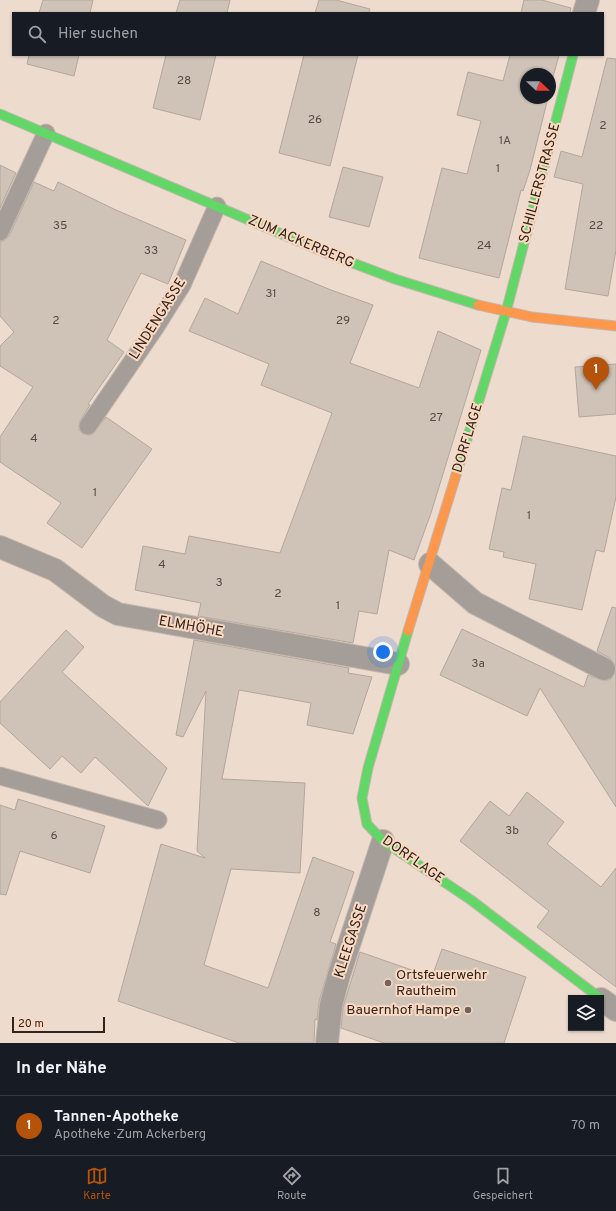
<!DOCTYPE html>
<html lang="de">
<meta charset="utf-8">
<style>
:root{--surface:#171b24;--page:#20242c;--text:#f1f3f6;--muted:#9ea1a6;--line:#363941;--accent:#b45309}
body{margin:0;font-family:Overpass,sans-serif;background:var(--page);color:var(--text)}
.controls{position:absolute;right:12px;bottom:12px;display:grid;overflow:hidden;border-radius:0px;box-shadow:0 1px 3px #0004}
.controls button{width:36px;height:36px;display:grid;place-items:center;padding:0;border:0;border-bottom:1px solid var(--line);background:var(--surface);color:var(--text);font:20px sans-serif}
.compass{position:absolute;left:520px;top:68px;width:36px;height:36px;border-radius:50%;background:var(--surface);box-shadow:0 1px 3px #0004;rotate:112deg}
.scale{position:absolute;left:12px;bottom:10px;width:93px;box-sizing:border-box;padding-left:4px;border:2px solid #30241b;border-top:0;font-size:11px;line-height:14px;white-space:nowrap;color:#30241b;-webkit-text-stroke:3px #fad8c1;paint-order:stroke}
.you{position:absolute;left:383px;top:652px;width:14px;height:14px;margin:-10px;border:3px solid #fff;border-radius:50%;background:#1a73e8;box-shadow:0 0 0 6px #1a73e833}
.badge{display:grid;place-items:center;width:26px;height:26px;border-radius:50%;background:var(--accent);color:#fff;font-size:13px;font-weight:700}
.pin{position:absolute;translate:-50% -33px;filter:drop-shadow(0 1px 2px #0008)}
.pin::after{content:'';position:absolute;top:21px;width:14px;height:12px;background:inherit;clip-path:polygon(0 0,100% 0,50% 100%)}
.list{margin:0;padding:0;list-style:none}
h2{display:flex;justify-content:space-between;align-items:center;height:52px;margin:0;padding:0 16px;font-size:17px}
h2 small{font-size:13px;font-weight:400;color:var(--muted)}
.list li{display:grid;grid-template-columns:26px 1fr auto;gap:12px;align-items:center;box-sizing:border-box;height:60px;padding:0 16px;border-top:1px solid var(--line)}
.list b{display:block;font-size:15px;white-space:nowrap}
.list p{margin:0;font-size:13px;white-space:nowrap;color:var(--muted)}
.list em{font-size:13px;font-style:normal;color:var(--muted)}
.icon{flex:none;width:22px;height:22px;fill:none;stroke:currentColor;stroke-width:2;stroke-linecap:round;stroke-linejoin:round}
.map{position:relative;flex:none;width:616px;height:1043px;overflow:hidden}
.search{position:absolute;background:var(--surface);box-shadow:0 1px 3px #0004;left:12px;right:12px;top:12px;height:44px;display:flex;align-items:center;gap:10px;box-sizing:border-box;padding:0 14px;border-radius:0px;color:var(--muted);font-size:15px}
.sheet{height:112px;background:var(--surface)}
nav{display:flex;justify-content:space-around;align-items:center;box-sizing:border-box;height:56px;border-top:1px solid var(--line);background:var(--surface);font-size:11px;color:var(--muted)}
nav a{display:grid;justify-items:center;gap:2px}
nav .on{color:var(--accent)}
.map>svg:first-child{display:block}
.building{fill:#cfc2b7;stroke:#b4a69c}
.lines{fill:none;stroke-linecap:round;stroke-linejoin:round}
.lane-casing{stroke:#c5b7ad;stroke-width:19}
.street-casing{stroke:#c5b7ad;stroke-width:24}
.fast-casing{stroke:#c5b7ad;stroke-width:11}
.slow-casing{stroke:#c5b7ad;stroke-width:11}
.lane{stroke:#a49d98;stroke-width:17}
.street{stroke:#a49d98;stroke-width:22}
.fast{stroke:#63d668;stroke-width:9}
.slow{stroke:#ff974d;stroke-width:9}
.poi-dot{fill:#72645a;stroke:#fad8c1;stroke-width:1.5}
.labels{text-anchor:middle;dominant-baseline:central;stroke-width:4;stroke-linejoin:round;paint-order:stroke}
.number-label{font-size:12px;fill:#584c42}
.street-label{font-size:14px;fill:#30241b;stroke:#fad8c1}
.poi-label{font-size:14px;fill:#30241b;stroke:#fad8c1;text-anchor:start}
</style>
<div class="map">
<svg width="616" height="1043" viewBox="0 0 616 1043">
<rect width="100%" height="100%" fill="#eddbce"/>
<g class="building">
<polygon points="43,0 93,0 90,13 39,13"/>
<polygon points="180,0 230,0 227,13 176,13"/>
<polygon points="319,0 336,0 370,9 369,13 315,13"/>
<polygon points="524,0 542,0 571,8 570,13 521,13"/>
<polygon points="29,55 79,55 74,76 27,64"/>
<polygon points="166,55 216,55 200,120 153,108"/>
<polygon points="304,55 358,55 330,166 279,153"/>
<polygon points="510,55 559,55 550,88 550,74 526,74 526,98 548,98 530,170 523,191 521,190 499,278 419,258 442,168 467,174 474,147 481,121 457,115 468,72 503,81"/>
<polygon points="607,58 616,59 616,250 608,296 565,289 583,184 554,177 561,151 582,157"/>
<polygon points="0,165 16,173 0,208"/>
<polygon points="343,167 383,177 369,227 329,217"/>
<polygon points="34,182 54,191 58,182 116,210 186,240 168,284 141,273 107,340 124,352 88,404 90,405 80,421 79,430 83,434 92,435 106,417 152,449 82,548 47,523 61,503 0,462 0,437 33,387 0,366 0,346 14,332 0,316 0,242 5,240 9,236"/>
<polygon points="261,261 331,290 373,305 350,363 419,388 438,331 481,350 431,513 414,560 389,550 377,614 359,611 353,643 198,616 201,603 135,590 143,546 185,554 189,536 280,553 332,413 261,385 269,364 189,331 205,298 238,314"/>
<polygon points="616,364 616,414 579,417 575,367"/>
<polygon points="523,436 616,456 616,497 604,552 596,550 582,610 529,599 536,564 503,557 504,552 489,549 502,488 511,490"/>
<polygon points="612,607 616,608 616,667 610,658 597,651"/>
<polygon points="462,629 584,687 588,675 605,681 611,679 616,671 616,807 540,688 527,716 440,675"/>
<polygon points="66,630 84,647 62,672 167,768 148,806 95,757 81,773 62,756 50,769 0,723 0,702"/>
<polygon points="194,640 349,668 348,673 372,677 353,734 307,725 311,703 239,690 222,779 305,783 300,873 231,869 204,965 268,988 313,857 354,872 330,942 336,944 319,1002 317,1020 315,1019 314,1043 239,1043 118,1001 161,844 205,858 197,851 206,691 183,737 176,735"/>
<polygon points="527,792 564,822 547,844 601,887 616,868 616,987 537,927 549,911 460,841 490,801 509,816"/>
<polygon points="18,799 105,826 90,873 20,851 6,895 0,894 0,805 15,810"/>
<polygon points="442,949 526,977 504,1043 384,1043 341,1028 343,1007 360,952 432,977"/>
</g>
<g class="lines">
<g class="lane-casing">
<g id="lane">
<polyline points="0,232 46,133"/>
<polyline points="88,426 155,328 182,285 217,206"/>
<polyline points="0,776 158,820"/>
</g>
</g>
<g class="street-casing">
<g id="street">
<polyline points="584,13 588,0"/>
<polyline points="0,547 55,570 103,606 118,614 398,664"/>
<polyline points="430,564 475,603 604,669"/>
<polyline points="601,999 616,1010"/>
<polyline points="327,1043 331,1005 339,975 383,841"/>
</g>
</g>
<g class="fast-casing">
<g id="fast">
<polyline points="0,114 324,252 395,279 478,305"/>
<polyline points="456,475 506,312 573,55"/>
<polyline points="408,631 368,768 362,798 367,824 383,841 471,900 600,998"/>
</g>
</g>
<g class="slow-casing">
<g id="slow">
<polyline points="478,305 532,317 616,326"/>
<polyline points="408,631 456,475"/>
</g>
</g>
<use href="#lane" class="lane"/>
<use href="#street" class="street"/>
<use href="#fast" class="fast"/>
<use href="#slow" class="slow"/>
</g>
<g class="poi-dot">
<circle cx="388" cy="983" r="4"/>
<circle cx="468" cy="1010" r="4"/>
</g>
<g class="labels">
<g class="number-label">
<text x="184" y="81">28</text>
<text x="315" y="120">26</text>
<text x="603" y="126">2</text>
<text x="505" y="141">1A</text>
<text x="498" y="169">1</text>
<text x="60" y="226">35</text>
<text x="596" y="226">22</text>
<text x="484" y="246">24</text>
<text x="151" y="251">33</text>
<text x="271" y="294">31</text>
<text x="56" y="321">2</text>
<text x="343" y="321">29</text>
<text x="436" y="418">27</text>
<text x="34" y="439">4</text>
<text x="95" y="493">1</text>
<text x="529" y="516">1</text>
<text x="162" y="565">4</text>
<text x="219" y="583">3</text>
<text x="278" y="594">2</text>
<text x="338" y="606">1</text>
<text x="478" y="664">3a</text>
<text x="512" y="831">3b</text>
<text x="54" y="836">6</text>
<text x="317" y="913">8</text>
</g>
<g class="street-label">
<text transform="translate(540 183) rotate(-75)">SCHILLERSTRASSE</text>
<text transform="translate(301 242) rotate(23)">ZUM ACKERBERG</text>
<text transform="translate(158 319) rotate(-58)">LINDENGASSE</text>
<text transform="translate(468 438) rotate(-73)">DORFLAGE</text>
<text transform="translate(191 627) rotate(10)">ELMHÖHE</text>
<text transform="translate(413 860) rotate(35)">DORFLAGE</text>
<text transform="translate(351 941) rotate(-72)">KLEEGASSE</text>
</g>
<g class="poi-label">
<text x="396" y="975">Ortsfeuerwehr<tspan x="396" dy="16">Rautheim</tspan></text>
<text x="460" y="1010" text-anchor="end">Bauernhof Hampe</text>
</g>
</g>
</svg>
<div class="controls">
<button><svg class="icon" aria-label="layers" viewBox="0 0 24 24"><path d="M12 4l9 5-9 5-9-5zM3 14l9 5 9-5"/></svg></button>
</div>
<svg class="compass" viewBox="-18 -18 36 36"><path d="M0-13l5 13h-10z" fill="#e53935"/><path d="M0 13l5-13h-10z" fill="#9ea1a6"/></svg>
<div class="scale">20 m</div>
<div class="you"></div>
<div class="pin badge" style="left:596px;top:390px">1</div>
<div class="search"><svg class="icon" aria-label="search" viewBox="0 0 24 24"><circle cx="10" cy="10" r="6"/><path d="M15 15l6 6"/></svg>Hier suchen</div>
</div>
<section class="sheet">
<h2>In der Nähe<small></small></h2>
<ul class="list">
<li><span class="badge">1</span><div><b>Tannen-Apotheke</b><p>Apotheke · Zum Ackerberg</p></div><em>70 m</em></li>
</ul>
</section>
<nav>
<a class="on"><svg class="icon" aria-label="map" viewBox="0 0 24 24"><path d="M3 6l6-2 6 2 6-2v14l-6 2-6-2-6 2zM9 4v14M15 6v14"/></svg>Karte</a>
<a><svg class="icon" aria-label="directions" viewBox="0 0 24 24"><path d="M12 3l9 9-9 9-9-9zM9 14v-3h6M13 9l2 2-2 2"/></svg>Route</a>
<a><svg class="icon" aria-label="saved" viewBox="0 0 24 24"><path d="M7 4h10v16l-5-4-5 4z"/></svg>Gespeichert</a>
</nav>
